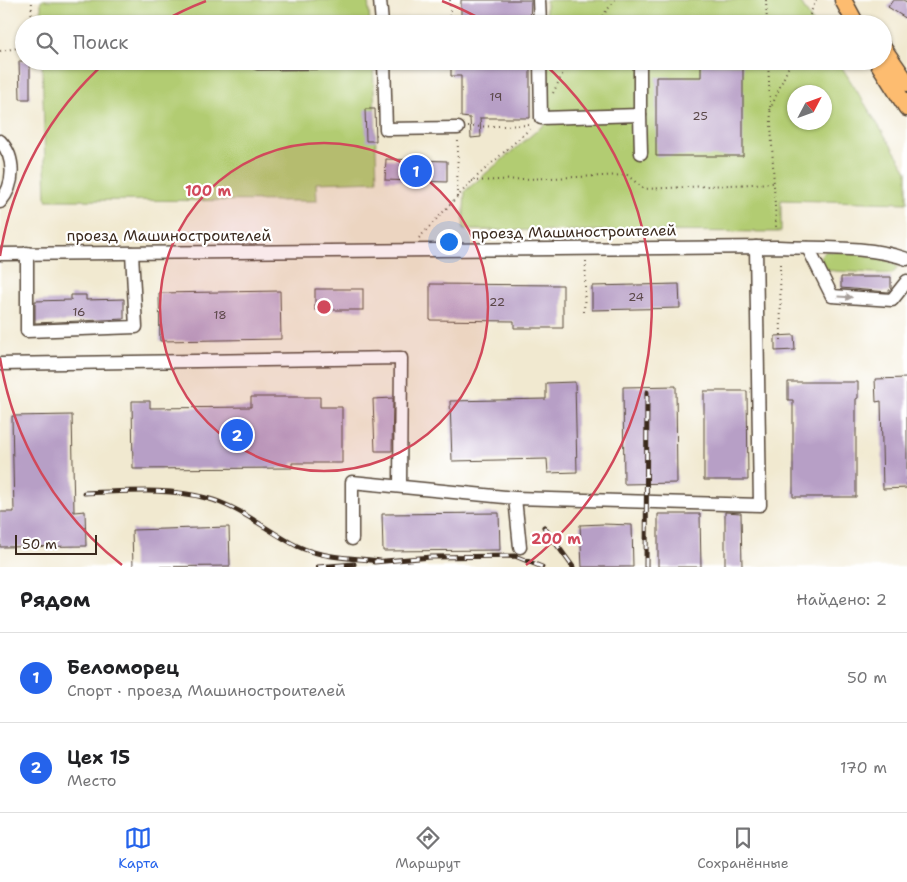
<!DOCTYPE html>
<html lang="ru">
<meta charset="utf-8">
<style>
:root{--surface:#fff;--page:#f6f6f6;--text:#202124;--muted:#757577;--line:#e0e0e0;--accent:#2563eb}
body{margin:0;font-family:"Shantell Sans",sans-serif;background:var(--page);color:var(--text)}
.compass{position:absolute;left:787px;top:85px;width:45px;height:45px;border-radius:50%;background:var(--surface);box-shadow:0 1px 4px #0004;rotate:49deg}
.scale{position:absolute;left:15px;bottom:12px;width:82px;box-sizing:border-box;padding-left:5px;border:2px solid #3b2a1e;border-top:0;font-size:14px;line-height:18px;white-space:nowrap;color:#3b2a1e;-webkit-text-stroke:4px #fff;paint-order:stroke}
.you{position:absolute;left:448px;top:241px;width:18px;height:18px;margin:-12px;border:4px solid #fff;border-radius:50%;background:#1a73e8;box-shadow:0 0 0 8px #1a73e833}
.badge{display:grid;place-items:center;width:32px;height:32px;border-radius:50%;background:var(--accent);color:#fff;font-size:16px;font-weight:700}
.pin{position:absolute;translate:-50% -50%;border:2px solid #fff;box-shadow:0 1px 5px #0006}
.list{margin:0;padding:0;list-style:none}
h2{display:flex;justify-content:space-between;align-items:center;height:65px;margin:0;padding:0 20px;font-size:21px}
h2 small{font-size:16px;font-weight:400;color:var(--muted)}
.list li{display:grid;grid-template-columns:32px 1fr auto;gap:15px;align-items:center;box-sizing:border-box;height:90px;padding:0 20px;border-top:1px solid var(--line)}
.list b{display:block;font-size:19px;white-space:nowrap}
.list p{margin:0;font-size:16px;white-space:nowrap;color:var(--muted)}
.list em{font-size:16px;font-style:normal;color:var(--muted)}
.icon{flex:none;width:28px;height:28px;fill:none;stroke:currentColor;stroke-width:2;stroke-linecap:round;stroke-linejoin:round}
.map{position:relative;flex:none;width:907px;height:567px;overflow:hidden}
.search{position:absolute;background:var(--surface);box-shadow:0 1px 4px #0004;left:15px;right:15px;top:15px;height:55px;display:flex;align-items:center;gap:12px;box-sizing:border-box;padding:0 18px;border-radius:28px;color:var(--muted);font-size:19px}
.sheet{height:245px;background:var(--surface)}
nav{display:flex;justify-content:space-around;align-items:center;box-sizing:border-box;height:70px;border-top:1px solid var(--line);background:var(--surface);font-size:14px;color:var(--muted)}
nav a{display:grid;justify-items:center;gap:2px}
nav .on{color:var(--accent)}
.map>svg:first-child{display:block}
.green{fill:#b2cc72;stroke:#767b48;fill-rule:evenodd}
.building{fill:#b79fc6}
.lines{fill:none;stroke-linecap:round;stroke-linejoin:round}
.minor-casing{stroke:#564739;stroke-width:15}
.major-casing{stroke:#564739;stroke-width:19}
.path{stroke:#564739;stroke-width:2;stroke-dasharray:1 4;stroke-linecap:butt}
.minor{stroke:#fff;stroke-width:12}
.major{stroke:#fdbc70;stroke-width:16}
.rail-casing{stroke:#3b2a1e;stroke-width:5}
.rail{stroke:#fff;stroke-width:3;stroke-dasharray:9;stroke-linecap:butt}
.oneway{fill:#a79f9a}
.ring{fill:none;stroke:#d1495b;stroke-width:2.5}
.labels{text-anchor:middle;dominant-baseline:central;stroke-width:4.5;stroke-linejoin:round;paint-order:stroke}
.number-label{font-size:12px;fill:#5a4748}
.street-label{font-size:15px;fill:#3b2a1e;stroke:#fff}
.centre{fill:#d1495b;stroke:#fff;stroke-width:2.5}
.ring-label{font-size:15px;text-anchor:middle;font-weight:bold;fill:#d1495b;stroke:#fff;stroke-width:4.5;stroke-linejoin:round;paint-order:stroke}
</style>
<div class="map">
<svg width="907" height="567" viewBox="0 0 907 567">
<rect width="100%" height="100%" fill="#fff"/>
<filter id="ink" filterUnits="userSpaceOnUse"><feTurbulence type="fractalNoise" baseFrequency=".02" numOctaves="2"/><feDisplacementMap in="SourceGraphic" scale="10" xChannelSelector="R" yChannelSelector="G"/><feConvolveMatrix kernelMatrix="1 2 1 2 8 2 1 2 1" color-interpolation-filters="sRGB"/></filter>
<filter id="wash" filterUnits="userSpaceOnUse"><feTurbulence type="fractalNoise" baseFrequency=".0096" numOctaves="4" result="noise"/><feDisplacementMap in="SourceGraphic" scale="20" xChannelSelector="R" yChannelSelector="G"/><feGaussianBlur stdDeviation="1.12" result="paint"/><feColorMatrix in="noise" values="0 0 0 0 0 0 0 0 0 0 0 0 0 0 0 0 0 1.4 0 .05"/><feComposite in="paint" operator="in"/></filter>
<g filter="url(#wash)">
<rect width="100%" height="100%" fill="#f1e9d0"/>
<g class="green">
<polygon points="41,0 368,0 370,24 41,24"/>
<polygon points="546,0 799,0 814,24 546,24"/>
<polygon points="42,61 373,61 377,181 316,183 317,201 46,200"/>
<path d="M547,61H838L907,171V203L781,200V232L463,230L465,191L547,122ZM794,92H824V122H794Z"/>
<path d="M826,251C844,253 887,253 898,268L892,274L834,271C825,269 822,266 821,256Z"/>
</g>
<g id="blocks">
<g class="building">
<polygon points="461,0 531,0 530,24 461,24"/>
<polygon points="893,0 903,0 907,2 907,19 888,7"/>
<polygon points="19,61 30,61 30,99 20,99"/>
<polygon points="530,61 530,118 480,118 481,137 471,138 470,118 461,117 461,76 451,76 451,62"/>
<polygon points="701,64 743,65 743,156 656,156 656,77 701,77"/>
<polygon points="365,109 375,109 376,141 366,141"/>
<polygon points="386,159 447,161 447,182 385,180"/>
<polygon points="841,277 891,277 891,288 888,292 841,288"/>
<polygon points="430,284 563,285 563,328 514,328 514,321 430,320"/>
<polygon points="679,284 680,308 592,310 592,286"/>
<rect x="315" y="289" width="48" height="21"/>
<polygon points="280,291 281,339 160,341 159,293"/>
<polygon points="71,295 86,295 86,300 124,299 124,319 35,323 35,301 71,300"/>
<polygon points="794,335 795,350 775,351 775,336"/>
<polygon points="907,378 907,488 883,489 881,401 876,402 875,379"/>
<polygon points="575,382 577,472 548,473 547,459 452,461 450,401 546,399 546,383"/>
<polygon points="788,382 858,382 858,398 856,399 856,497 793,497 793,400 788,400"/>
<polygon points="676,386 677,483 624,484 623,387"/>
<polygon points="704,391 747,391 748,480 704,480"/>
<polygon points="251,397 320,397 320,407 342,407 342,463 292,463 292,468 133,469 132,401 150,401 150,408 251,407"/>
<polygon points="393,398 392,451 375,451 373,399"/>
<polygon points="72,415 74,512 85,511 86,546 0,547 0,512 14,512 12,416"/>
<polygon points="725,512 741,513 742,567 725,567"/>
<polygon points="499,513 500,550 383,551 382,514"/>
<polygon points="658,514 700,514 701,567 658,567"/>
<polygon points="603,524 632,525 633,567 582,567 580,525"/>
<polygon points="229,527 230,566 133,567 132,530"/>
</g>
</g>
</g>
<g filter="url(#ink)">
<use href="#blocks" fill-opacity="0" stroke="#564739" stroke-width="1"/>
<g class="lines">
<g class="minor-casing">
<g id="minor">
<polyline points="380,0 382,24"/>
<polyline points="539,0 540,24"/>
<polyline points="384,61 386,129 458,128"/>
<polyline points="540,61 541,118 640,115 640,61"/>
<polyline points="257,63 384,62"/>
<polyline points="640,115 641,153"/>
<path d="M0,141C16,158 15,185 0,202"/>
<polyline points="808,248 832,296 892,300 907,281"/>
<polyline points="27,253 27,331 136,327 132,253"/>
<path d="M0,254L778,247C821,249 865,245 907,259"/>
<polyline points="0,364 401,358 400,486"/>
<polyline points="352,539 352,482 515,498"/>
<polyline points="520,547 515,498 760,505 756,247"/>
</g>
</g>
<g class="major-casing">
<g id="major">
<polyline points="843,0 856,24"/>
<polyline points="883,48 907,83"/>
<polyline points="877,61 907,108"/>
</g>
</g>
<g class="path">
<polyline points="450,0 451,24"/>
<polyline points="766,0 767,24"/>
<polyline points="31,24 32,0"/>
<polyline points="596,24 615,0"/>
<polyline points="806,24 816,0"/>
<polyline points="0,51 24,47"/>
<polyline points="768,61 776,227"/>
<polyline points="553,93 569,61"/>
<polyline points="770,110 791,61"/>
<polyline points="468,127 533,125"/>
<polyline points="472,181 627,175 644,189 773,183"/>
<polyline points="457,197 458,139"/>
<polyline points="419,238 472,181 533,126"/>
<polyline points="780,264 781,342"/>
<polyline points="584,312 586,261"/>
</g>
<use href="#minor" class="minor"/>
<use href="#major" class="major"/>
<g class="rail-casing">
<g id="rail">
<path d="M84,493C124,492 167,487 206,498C239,506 267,531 297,546C322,558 353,558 380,561"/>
<polyline points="544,527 573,567"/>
<polyline points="374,562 431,557 515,556 542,567"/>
<polyline points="318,567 354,564"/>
<polyline points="646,567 647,392"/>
</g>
</g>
<use href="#rail" class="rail"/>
</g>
<defs><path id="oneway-solid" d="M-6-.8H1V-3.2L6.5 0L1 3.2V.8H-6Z" transform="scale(1.25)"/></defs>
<use class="oneway" href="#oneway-solid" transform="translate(845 297) rotate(3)"/>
</g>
<circle cx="324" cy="307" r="164" fill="#d1495b" fill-opacity=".12"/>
<g class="ring">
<circle cx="324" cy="307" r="164"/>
<path d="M122 565A328 328 0 0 1 0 358M0 256A328 328 0 0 1 107 61M160 23A328 328 0 0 1 206 1M442 1A328 328 0 0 1 488 23M541 61A328 328 0 0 1 526 565"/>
</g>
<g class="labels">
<g class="number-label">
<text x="496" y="97">19</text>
<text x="700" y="116">25</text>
<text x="636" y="297">24</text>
<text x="497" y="302">22</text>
<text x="79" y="312">16</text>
<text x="220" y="315">18</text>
</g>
<g class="street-label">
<text transform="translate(574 232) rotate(-1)">проезд Машиностроителей</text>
<text x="169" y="236">проезд Машиностроителей</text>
</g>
</g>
<circle cx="324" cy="307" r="8" class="centre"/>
<g class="ring-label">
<text x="208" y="196">100 m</text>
<text x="556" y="544">200 m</text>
</g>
</svg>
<svg class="compass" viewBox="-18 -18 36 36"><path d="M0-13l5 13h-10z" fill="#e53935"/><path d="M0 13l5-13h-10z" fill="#757577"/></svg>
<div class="scale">50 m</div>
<div class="you"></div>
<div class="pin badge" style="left:416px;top:171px">1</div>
<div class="pin badge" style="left:237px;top:435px">2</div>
<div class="search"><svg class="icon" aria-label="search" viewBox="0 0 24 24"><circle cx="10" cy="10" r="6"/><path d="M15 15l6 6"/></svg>Поиск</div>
</div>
<section class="sheet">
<h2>Рядом<small>Найдено: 2</small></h2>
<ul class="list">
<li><span class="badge">1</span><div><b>Беломорец</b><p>Спорт · проезд Машиностроителей</p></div><em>50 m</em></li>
<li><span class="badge">2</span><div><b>Цех 15</b><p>Место</p></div><em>170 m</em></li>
</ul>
</section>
<nav>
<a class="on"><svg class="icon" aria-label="map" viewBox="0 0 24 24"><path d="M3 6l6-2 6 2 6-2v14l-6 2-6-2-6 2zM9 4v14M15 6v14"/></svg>Карта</a>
<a><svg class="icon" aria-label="directions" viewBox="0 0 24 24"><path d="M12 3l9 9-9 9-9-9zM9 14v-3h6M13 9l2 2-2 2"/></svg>Маршрут</a>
<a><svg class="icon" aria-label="saved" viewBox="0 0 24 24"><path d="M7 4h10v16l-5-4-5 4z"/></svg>Сохранённые</a>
</nav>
